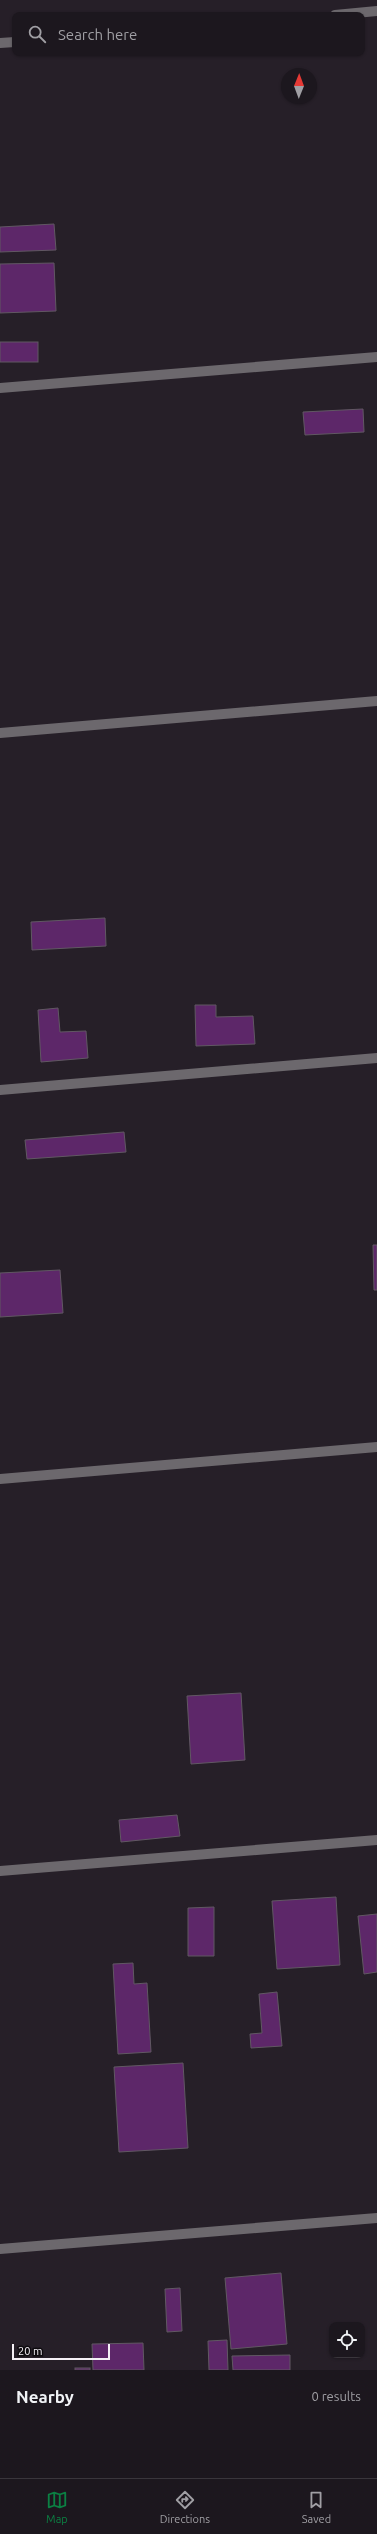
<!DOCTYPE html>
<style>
:root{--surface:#1c171e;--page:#29242b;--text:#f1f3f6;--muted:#a09fa4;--line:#3a363c;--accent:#0b8043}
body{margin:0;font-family:Ubuntu,sans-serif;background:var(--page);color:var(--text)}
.controls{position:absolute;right:12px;bottom:12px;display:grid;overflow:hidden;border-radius:8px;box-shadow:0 1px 3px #0004}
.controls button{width:36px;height:36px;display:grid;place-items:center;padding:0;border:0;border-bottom:1px solid var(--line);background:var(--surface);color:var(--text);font:20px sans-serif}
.compass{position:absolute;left:281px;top:68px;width:36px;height:36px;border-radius:50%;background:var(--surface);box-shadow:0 1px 3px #0004;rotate:1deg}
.scale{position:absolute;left:12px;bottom:10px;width:98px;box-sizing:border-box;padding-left:4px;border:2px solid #f5f0f6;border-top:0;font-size:11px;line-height:14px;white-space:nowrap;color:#f5f0f6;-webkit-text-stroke:3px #0d0a0e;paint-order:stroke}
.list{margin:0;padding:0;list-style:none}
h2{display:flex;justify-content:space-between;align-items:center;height:52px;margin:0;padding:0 16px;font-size:17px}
h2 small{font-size:13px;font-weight:400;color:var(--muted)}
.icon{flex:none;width:22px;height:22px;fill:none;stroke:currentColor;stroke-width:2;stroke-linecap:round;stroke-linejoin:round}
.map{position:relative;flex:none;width:377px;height:2370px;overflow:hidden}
.search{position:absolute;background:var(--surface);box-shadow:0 1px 3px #0004;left:12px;right:12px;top:12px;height:44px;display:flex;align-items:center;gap:10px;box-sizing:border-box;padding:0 14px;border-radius:8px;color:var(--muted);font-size:15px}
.sheet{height:108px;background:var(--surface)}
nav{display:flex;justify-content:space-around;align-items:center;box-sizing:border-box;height:56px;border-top:1px solid var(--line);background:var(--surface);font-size:11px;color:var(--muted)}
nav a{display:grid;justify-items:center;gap:2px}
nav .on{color:var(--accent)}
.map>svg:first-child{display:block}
.building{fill:#5d2769;stroke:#615863}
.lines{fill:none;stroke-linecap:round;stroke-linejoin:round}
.minor{stroke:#6c686d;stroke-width:10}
</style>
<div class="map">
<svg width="377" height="2370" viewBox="0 0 377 2370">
<rect width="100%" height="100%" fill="#261f28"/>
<g class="building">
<polygon points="54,224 56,250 0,252 0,227"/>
<polygon points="54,263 56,311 0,313 0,264"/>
<rect x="0" y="342" width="38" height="20"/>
<polygon points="363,409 364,432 305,435 303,412"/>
<polygon points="105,918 106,946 32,950 31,922"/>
<polygon points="195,1005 216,1005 216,1017 253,1016 255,1044 196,1046"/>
<polygon points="58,1008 60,1032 86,1031 88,1058 41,1062 38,1010"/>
<polygon points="124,1132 126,1152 27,1159 25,1140"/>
<polygon points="373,1245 377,1245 377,1290 374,1290"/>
<polygon points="60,1270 63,1313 0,1317 0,1273"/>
<polygon points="241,1693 245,1760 191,1764 187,1696"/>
<polygon points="177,1815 180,1836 121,1842 119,1820"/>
<polygon points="336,1897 340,1965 277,1969 272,1901"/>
<polygon points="214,1907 214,1956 188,1956 188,1908"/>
<polygon points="377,1914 377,1972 364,1974 358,1916"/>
<polygon points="133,1963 134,1984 147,1983 151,2052 118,2054 113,1964"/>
<polygon points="277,1992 282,2046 251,2048 250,2034 262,2033 259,1994"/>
<polygon points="183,2063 188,2148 119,2152 114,2067"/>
<polygon points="281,2273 287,2344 231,2349 225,2278"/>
<polygon points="180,2288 182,2331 167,2332 165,2289"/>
<polygon points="227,2340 228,2370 209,2370 208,2341"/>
<polygon points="143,2343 144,2370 93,2370 92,2344"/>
<polygon points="290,2355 290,2370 233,2370 232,2356"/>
<rect x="75" y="2368" width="15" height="2"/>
</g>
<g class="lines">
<g class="minor">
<polyline points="335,15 377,11"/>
<polyline points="0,43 15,42"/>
<polyline points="0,388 377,357"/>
<polyline points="0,733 377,701"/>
<polyline points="0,1090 377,1058"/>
<polyline points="0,1479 377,1447"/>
<polyline points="0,1871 377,1840"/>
<polyline points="0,2249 377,2218"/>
</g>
</g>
</svg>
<div class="controls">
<button><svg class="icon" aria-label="locate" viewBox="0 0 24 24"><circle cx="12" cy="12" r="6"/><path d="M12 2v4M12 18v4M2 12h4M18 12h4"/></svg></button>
</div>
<svg class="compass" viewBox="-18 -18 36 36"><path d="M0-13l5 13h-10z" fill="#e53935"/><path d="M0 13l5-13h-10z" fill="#a09fa4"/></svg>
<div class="scale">20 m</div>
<div class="search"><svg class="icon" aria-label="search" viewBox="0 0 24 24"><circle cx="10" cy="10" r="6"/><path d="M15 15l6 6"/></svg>Search here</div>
</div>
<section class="sheet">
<h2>Nearby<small>0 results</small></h2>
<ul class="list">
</ul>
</section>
<nav>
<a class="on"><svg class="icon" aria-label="map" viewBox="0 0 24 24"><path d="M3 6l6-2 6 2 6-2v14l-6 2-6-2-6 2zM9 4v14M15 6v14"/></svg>Map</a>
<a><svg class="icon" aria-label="directions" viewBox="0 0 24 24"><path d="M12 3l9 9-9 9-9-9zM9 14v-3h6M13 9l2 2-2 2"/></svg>Directions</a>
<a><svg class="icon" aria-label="saved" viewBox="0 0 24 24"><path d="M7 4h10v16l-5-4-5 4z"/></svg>Saved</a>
</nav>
